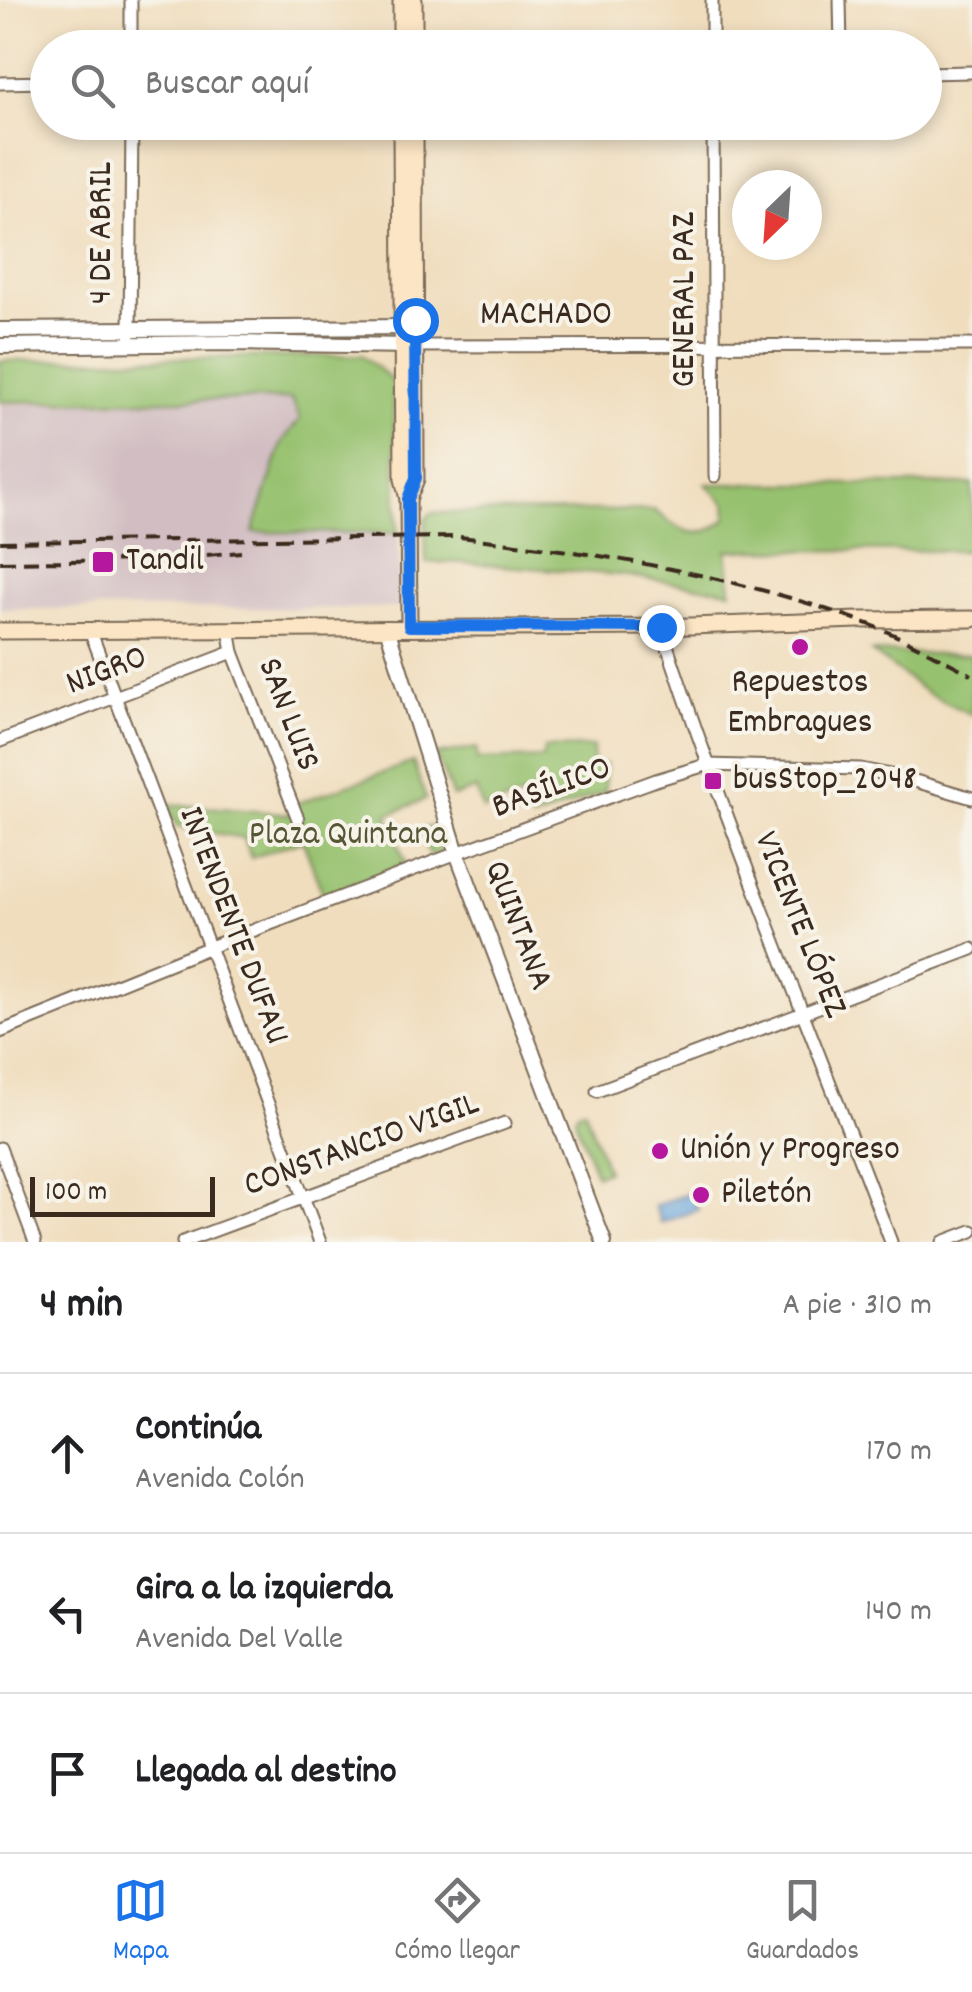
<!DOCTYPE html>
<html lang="es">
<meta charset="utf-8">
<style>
:root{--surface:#fff;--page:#f6f6f6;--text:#202124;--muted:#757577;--line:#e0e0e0;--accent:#1a73e8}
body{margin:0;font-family:Dekko,sans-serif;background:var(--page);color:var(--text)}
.compass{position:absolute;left:732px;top:170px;width:90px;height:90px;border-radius:50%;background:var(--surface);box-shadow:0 5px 15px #0003;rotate:205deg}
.scale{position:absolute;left:30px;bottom:25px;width:185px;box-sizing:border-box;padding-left:10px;border:5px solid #3b2a1e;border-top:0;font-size:28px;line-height:35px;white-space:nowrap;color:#3b2a1e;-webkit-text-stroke:8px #f7f3e8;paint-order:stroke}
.stop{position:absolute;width:30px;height:30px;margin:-22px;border:8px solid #1a73e8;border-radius:50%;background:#fff}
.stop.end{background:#1a73e8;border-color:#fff;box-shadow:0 2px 10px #0008}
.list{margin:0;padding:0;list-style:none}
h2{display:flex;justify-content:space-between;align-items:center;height:130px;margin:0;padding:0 40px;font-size:42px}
h2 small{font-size:32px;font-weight:400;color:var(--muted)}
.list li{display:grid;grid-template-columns:65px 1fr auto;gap:30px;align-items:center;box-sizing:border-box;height:160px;padding:0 40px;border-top:2px solid var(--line)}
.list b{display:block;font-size:38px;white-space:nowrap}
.list p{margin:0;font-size:32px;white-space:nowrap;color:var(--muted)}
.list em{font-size:32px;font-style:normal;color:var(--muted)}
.icon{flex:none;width:55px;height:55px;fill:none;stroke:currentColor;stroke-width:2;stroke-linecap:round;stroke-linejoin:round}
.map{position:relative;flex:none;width:972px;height:1242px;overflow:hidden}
.search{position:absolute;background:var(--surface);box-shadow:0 5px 15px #0003;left:30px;right:30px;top:30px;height:110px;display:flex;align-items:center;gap:25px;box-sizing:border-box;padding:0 35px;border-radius:55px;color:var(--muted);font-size:38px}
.sheet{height:610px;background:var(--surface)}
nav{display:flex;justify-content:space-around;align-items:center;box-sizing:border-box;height:140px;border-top:2px solid var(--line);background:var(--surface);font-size:28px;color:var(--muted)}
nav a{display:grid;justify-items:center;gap:5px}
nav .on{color:var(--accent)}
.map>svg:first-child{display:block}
.industrial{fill:#d2bec2}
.green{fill:#96c16e;stroke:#687646;stroke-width:2.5}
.water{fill:#6ca6dc;stroke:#54687d;stroke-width:2.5}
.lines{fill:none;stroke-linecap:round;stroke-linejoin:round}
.minor-casing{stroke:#7a6956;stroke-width:15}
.tertiary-casing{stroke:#7a6956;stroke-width:18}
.secondary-casing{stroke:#7a6956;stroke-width:19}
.minor{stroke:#fff;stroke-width:11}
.tertiary{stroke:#fff;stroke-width:14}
.secondary{stroke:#fce5c4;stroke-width:15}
.rail{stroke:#3b2a1e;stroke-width:4;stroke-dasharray:15 8;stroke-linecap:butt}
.route{stroke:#1a73e8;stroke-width:12}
.poi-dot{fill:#b5179e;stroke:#f7f3e8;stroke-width:4}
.labels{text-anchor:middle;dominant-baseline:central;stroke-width:8;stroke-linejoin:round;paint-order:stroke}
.street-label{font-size:35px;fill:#3b2a1e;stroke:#f7f3e8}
.poi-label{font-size:35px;fill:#3b2a1e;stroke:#f7f3e8;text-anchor:start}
.park-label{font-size:35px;fill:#565736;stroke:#f7f3e8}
</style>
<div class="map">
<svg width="972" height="1242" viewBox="0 0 972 1242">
<rect width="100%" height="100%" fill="#f7f3e8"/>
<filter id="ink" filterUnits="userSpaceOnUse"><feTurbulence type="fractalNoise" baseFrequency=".01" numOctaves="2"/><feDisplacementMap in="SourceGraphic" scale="20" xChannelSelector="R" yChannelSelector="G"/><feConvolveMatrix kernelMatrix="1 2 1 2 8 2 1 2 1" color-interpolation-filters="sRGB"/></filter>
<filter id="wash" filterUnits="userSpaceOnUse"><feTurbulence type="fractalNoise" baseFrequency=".0048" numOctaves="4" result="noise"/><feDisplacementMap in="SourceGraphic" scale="40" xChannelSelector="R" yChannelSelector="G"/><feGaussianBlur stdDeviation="2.25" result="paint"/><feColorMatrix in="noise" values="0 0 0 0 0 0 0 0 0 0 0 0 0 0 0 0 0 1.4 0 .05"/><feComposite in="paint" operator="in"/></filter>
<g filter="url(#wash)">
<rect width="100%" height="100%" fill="#f0ddbd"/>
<polygon class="industrial" points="293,399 300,419 282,442 253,532 398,533 402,608 0,609 0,404"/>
<g class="green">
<polygon points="142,333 390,334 390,339 142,337"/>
<polygon points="362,355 393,381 398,533 253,532 282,442 300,419 292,399 0,402 0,361"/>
<path d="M706,484H972V551L727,550L731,591L622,575L450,562L426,563L425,520L431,513L654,510C680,530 699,545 727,518L726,504Z"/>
<polygon points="872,652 972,655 972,715 927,693"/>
<polygon points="593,747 593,764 605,764 605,792 532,820 522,797 483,810 476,789 453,797 436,755 477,748 477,760 543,758 544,748"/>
<polygon points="413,762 426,799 387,815 406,865 323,895 303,840 251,858 244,838 177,827 167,804 291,814 289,806"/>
<polygon points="440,823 450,848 430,856 420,831"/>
<polygon points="584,1108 607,1171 596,1175 575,1119 577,1112"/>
</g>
<polygon class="water" points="691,1192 698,1210 661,1223 654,1206"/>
</g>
<g filter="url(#ink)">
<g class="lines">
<g class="minor-casing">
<g id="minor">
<polyline points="131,0 131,48"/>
<polyline points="712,0 712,48"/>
<polyline points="840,0 841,48"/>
<polyline points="924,73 972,72"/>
<polyline points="0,83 48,82"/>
<polyline points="713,122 715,476"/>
<polyline points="130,335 132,122"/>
<polyline points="415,346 972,345"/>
<path d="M661,627C729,835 814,1037 891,1242"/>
<polyline points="229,629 233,652 298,819"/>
<polyline points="90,630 320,1242"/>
<polyline points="0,741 233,652"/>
<polyline points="0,1032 210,947 457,853 656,780 706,765 861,769 905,778 972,798"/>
<polyline points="597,1091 972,949"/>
<polyline points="0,1148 35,1242"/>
<polyline points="183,1242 505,1123"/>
<polyline points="943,1242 972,1231"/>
</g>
</g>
<g class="tertiary-casing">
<g id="tertiary">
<polyline points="0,330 409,327"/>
<polyline points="0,346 231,343 409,346"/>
<polyline points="387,628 457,853 604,1242"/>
</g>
</g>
<g class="secondary-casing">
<g id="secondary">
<polyline points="401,0 401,48"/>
<polyline points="414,0 414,48"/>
<polyline points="401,122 403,479 408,499 409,626"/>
<polyline points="408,499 416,479 415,122"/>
<polyline points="0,631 661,627 859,620 972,619"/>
</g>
</g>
<use href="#minor" class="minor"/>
<use href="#tertiary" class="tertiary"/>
<use href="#secondary" class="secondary"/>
<g class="rail">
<path d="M0,542L459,537C592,552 729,574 855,619C896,633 934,655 972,675"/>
<polyline points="0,562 146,560 241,552"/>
</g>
</g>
</g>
<g class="lines" filter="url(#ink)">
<polyline class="route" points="415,320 416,478 408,499 409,626 661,627"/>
</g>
<g class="poi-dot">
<rect x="91" y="550" width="24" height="24" rx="5"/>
<circle cx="800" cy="647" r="10"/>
<rect x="703" y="771" width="20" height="20" rx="5"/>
<circle cx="660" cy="1151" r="10"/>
<circle cx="701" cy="1195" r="10"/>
</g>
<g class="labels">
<g class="street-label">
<text transform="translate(103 233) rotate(-90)">4 DE ABRIL</text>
<text transform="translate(686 300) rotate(-90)">GENERAL PAZ</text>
<text x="546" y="316">MACHADO</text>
<text transform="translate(107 672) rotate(-21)">NIGRO</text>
<text transform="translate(287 715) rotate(69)">SAN LUIS</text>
<text transform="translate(552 789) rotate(-20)">BASÍLICO</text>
<text transform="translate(799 925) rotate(68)">VICENTE LÓPEZ</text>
<text transform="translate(232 926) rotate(69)">INTENDENTE DUFAU</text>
<text transform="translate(517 926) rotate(69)">QUINTANA</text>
<text transform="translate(362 1146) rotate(-20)">CONSTANCIO VIGIL</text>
</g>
<g class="poi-label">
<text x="126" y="562">Tandil</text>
<text x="800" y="684" text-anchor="middle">Repuestos<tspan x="800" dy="40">Embragues</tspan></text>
<text x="733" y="781">busStop_2048</text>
<text x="680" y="1151">Unión y Progreso</text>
<text x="721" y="1195">Piletón</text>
</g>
<g class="park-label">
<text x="348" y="836">Plaza Quintana</text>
</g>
</g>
</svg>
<svg class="compass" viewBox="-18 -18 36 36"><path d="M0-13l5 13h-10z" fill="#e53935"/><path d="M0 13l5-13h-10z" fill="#757577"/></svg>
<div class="scale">100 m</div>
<div class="stop" style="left:415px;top:320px"></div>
<div class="stop end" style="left:661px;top:627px"></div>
<div class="search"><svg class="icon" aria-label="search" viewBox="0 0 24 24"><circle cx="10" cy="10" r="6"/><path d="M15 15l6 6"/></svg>Buscar aquí</div>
</div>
<section class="sheet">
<h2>4 min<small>A pie · 310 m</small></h2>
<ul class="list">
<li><svg class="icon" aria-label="ahead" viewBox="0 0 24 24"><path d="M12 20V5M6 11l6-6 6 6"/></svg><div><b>Continúa</b><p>Avenida Colón</p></div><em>170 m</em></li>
<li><svg class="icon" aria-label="left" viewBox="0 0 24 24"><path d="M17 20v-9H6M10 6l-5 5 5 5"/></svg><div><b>Gira a la izquierda</b><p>Avenida Del Valle</p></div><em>140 m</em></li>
<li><svg class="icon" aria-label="arrive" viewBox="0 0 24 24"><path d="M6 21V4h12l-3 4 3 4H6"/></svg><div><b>Llegada al destino</b></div></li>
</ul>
</section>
<nav>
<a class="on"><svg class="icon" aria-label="map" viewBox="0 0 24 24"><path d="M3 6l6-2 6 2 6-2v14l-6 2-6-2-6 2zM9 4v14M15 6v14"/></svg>Mapa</a>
<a><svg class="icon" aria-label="directions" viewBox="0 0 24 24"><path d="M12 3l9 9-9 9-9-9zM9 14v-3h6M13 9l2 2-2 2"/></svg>Cómo llegar</a>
<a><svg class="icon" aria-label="saved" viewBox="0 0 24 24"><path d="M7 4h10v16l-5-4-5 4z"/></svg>Guardados</a>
</nav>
